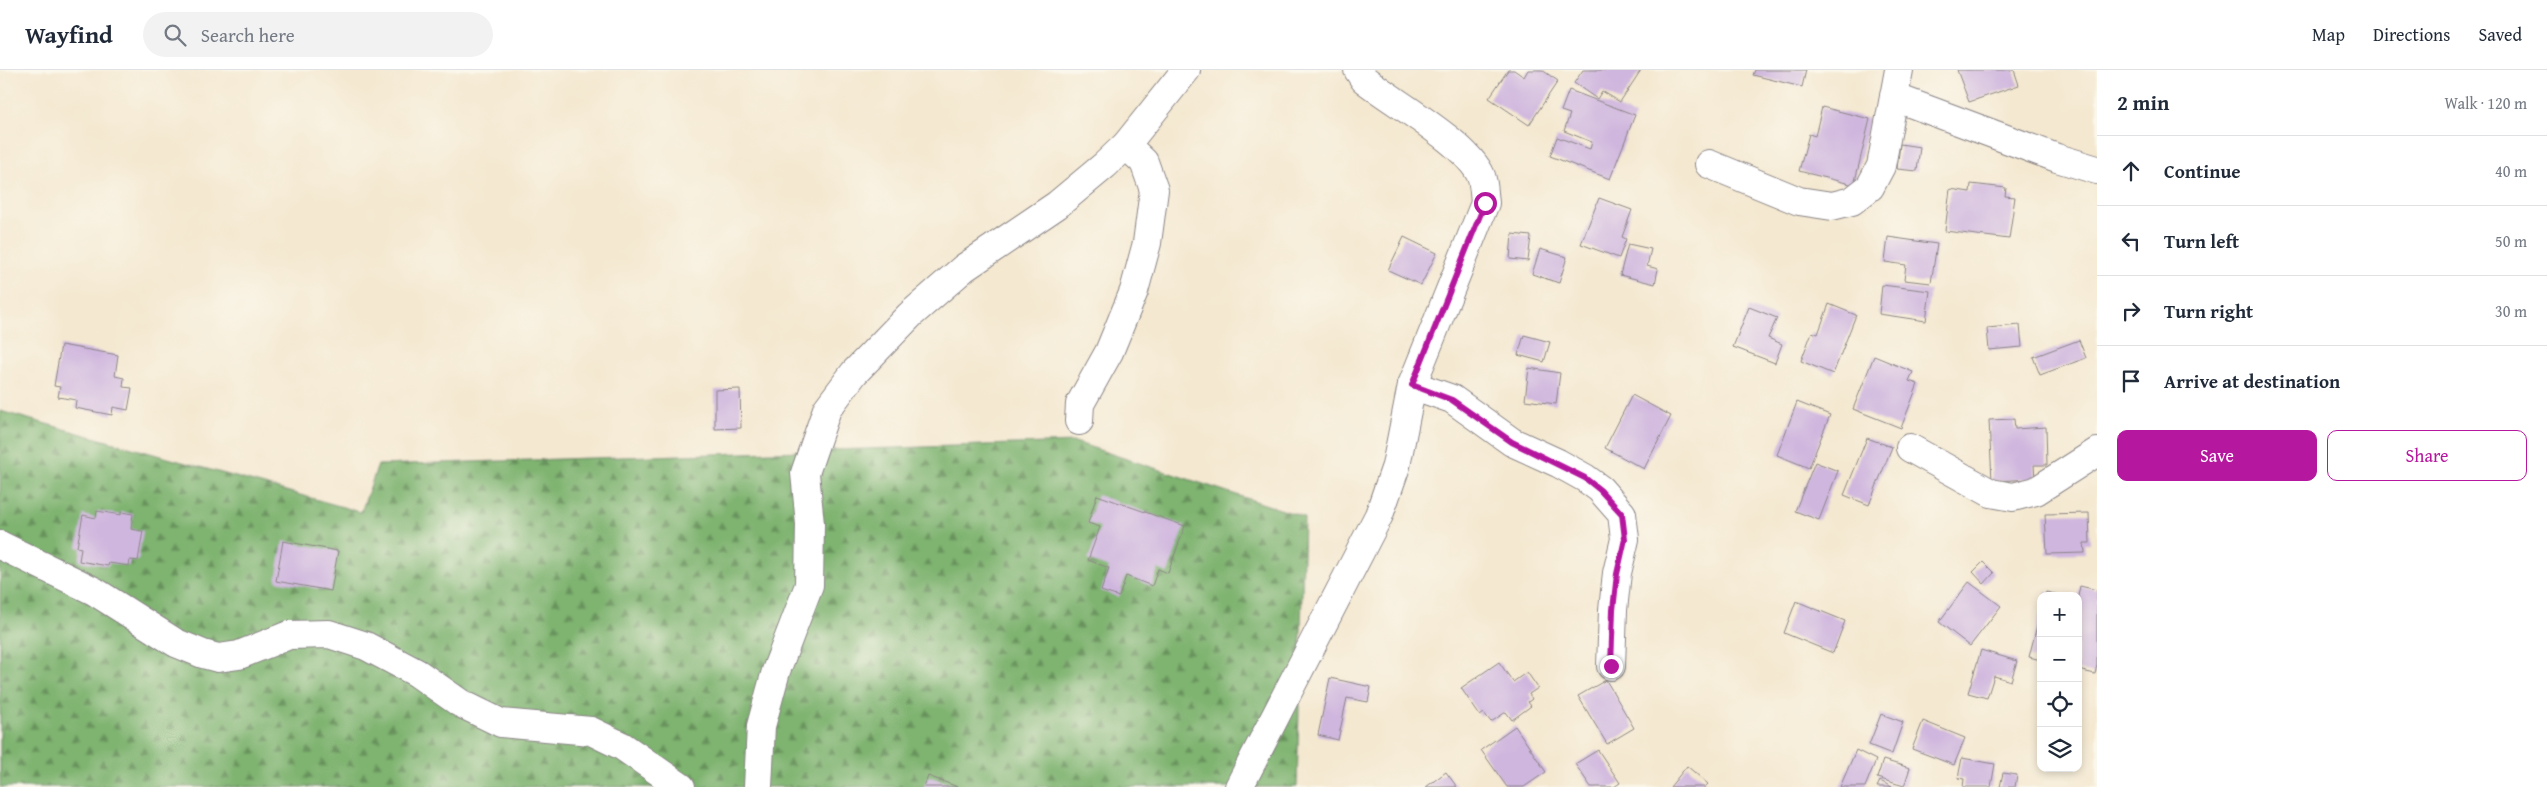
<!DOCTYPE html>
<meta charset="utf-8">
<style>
:root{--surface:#fff;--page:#f2f2f3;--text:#1f2937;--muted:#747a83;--line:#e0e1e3;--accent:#b5179e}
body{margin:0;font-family:"Gentium Book Plus",serif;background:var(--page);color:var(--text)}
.controls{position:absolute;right:15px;bottom:15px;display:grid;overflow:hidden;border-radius:10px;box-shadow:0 2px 8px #0003}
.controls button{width:45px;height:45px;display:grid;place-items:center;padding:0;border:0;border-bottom:1px solid var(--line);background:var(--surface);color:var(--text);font:25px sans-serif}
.stop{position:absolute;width:15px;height:15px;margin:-11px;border:4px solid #b5179e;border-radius:50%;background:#fff}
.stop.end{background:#b5179e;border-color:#fff;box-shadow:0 1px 5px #0008}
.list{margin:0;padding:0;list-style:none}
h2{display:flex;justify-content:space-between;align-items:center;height:65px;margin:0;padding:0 20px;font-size:21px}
h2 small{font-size:16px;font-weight:400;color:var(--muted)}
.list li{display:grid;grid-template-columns:32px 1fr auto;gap:15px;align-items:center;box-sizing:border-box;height:70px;padding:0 20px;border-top:1px solid var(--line)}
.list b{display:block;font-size:19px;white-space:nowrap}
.list em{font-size:16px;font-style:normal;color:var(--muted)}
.actions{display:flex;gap:10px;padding:15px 20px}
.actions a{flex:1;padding:11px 0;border:1px solid var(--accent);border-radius:10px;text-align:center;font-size:18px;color:var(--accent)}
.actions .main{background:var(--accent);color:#fff}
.icon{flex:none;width:28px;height:28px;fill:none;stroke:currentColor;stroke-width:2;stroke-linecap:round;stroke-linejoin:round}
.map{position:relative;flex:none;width:2097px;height:717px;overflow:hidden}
header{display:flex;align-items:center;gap:30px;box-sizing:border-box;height:70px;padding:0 25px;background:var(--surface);border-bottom:1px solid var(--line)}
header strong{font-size:24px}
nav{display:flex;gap:28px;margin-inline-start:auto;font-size:18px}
.search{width:350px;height:45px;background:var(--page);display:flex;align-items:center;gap:12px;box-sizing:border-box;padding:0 18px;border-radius:28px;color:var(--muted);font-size:19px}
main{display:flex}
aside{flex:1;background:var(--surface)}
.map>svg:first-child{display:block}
.forest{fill:url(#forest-firs);stroke:#506a55}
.building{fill:#cfb6de}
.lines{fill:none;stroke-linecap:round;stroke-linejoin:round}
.street-casing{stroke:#8b8586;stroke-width:30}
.street{stroke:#fff;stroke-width:28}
.route{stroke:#b5179e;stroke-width:6}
</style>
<header>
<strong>Wayfind</strong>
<div class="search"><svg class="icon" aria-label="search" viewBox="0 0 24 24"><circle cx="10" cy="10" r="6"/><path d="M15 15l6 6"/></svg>Search here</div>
<nav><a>Map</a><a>Directions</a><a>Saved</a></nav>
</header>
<main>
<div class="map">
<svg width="2097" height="717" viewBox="0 0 2097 717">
<defs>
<pattern id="forest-firs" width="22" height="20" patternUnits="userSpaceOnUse" patternTransform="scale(1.25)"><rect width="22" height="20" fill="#7eb36f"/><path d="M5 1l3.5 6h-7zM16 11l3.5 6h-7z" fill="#67915c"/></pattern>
</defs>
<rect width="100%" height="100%" fill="#fbf7ec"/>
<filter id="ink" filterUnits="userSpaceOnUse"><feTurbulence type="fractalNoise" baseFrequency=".02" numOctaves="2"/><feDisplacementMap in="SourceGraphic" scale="10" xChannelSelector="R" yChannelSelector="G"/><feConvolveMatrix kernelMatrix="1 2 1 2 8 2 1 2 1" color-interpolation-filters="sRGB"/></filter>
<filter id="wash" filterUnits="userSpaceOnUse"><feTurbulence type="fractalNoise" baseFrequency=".0096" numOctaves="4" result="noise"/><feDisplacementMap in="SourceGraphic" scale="20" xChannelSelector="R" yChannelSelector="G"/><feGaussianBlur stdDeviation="1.12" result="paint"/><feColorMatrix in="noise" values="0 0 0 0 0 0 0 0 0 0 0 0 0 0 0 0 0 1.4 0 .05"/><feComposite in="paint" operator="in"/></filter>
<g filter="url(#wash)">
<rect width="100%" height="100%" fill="#f4e8d0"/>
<polygon class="forest" points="0,341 361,442 378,395 1075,372 1304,447 1297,717 0,717"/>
<g id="blocks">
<g class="building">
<polygon points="1508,0 1514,0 1524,7 1528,0 1542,0 1558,11 1529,55 1489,28"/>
<polygon points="1583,0 1641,0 1620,32 1602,21 1597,29 1574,13"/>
<polygon points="1755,0 1806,0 1802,17 1753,5"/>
<polygon points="1957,0 2014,0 2019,15 1969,32"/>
<polygon points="1569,20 1635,45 1610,109 1550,86 1557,67 1590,79 1592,72 1564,61 1570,44 1561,41"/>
<polygon points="1822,37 1870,49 1854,115 1799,101 1809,64 1815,66"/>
<polygon points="1900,74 1920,77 1917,101 1897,99"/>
<polygon points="1971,114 2006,118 2005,126 2015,127 2009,169 1945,161 1950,119 1970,122"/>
<polygon points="1599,128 1632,140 1622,167 1626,169 1619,188 1581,174"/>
<polygon points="1512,164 1531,166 1528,191 1510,189"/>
<polygon points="1404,167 1437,183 1421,215 1388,200"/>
<polygon points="1888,167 1937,174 1931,213 1904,210 1906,195 1885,192"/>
<polygon points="1628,174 1651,179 1647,196 1658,199 1655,214 1620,205"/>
<polygon points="1540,179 1567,187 1559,213 1532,204"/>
<polygon points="1882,215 1930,221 1926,251 1879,244"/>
<polygon points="1829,234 1856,245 1833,304 1801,291 1812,262 1818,264"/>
<polygon points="1749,237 1777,248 1768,268 1782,274 1775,293 1733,277"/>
<polygon points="2020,255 2022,277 1989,280 1987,258"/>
<polygon points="1524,265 1550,272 1544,292 1518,285"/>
<polygon points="2079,270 2086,288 2040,305 2033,287"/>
<polygon points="61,275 118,285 115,306 124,308 123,317 132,318 128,340 113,337 112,345 75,338 76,330 58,327 60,317 54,316"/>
<polygon points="1874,286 1913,302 1909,311 1918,314 1901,358 1853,339"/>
<polygon points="1529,298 1560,303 1556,334 1525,330"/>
<polygon points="740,319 741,358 715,359 715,320"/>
<polygon points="1632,325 1671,346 1644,399 1605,378"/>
<polygon points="1797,332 1830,345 1809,398 1777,385"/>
<polygon points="2014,349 2015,359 2046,357 2047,395 2034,395 2035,409 1992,411 1989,350"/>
<polygon points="1867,368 1892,377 1869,435 1844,425"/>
<polygon points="1815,392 1838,401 1819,450 1795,441"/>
<polygon points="1097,425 1185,456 1168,503 1158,499 1152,516 1126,506 1119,527 1101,521 1109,498 1088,490 1100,457 1088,453"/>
<polygon points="97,441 121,445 121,442 133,444 131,459 143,461 138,491 130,490 129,496 109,493 108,496 79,491 81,478 77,477 83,445 96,448"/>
<polygon points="2089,443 2090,473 2084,473 2085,483 2047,484 2045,444"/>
<polygon points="283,471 338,481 331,521 276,511"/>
<polygon points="1983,492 1994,503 1984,514 1973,502"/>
<polygon points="1969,512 2001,536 1970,576 1939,552"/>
<polygon points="2080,516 2097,520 2097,595 2095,604 2078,600 2078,526"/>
<polygon points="2046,522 2059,525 2059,526 2045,526"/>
<polygon points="1796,531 1845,551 1833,583 1784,563"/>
<polygon points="2040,544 2041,544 2041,590 2029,587"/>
<polygon points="1981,580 2017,591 2011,611 1994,606 1987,628 1968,623"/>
<polygon points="1499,592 1513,612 1527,602 1538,618 1529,624 1532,629 1528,632 1531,636 1512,650 1506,642 1491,652 1484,643 1480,646 1461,618"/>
<polygon points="1330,608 1371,617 1368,632 1347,628 1338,670 1318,665"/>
<polygon points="1606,610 1634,658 1607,674 1578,626"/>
<polygon points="1881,644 1903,652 1892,684 1869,675"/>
<polygon points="1923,651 1965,668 1954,695 1912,679"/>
<polygon points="1515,656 1546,702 1524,717 1507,717 1481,680"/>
<polygon points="1598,680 1620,713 1614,717 1591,717 1575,694"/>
<polygon points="1856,680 1876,690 1865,717 1840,717"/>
<polygon points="1962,688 1995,694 1991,717 1963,717 1964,709 1958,708"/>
<polygon points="1883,690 1910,698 1904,716 1877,708"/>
<polygon points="1687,696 1708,714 1705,717 1670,717"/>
<polygon points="1446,702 1457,717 1426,717"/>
<polygon points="2003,703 2017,705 2015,717 2000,717"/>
<polygon points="928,706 958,717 924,717"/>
<polygon points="1880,711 1892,717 1877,717"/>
</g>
</g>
</g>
<g filter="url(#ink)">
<use href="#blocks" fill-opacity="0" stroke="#8b8586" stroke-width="1"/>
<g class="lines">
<g class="street-casing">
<g id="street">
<polyline points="1894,27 2057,88 2097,100"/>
<polyline points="1709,94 1799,131 1832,136 1852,131 1870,117 1881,96 1899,0"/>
<polyline points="1412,315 1452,329 1512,372 1558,393 1585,408 1600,419 1622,444 1625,469 1617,503 1613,540 1611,596"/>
<polyline points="1079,351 1080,334 1109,282 1134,221 1147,173 1154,120 1144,92 1126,75"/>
<polyline points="1910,378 1991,423 2013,427 2036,421 2097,382"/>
<polyline points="0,475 94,521 176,573 203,584 218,588 239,585 289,565 329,564 366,576 417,603 460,633 501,653 591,661 622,676 681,717"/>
<polyline points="758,717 761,656 776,601 809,515 810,454 805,403 827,339 854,303 910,245 964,198 1057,135 1105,95 1126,75 1186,0"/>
<path d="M1239,717L1379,445L1396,396L1412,315L1485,133C1484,125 1484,114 1481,106C1467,73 1394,33 1364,9L1358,0"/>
</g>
</g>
<use href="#street" class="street"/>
</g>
</g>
<g class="lines" filter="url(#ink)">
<polyline class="route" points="1485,133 1412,315 1452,330 1512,372 1585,408 1600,420 1622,444 1625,469 1617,504 1613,540 1611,596"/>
</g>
</svg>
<div class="controls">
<button>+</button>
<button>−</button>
<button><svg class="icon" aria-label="locate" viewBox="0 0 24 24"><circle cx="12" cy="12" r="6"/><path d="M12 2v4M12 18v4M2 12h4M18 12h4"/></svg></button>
<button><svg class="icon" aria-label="layers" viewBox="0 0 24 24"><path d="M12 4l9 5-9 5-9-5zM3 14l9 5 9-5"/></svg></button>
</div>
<div class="stop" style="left:1485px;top:133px"></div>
<div class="stop end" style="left:1611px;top:596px"></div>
</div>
<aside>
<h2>2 min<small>Walk · 120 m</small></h2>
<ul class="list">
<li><svg class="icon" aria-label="ahead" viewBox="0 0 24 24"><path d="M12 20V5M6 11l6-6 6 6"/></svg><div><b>Continue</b></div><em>40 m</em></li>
<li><svg class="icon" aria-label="left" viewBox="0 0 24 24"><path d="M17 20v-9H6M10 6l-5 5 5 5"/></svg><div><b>Turn left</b></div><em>50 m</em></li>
<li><svg class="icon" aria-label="right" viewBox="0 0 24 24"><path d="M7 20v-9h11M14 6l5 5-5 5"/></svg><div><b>Turn right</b></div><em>30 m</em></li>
<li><svg class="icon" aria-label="arrive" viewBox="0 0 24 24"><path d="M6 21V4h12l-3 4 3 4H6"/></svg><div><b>Arrive at destination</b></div></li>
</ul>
<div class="actions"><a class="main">Save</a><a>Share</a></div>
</aside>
</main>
